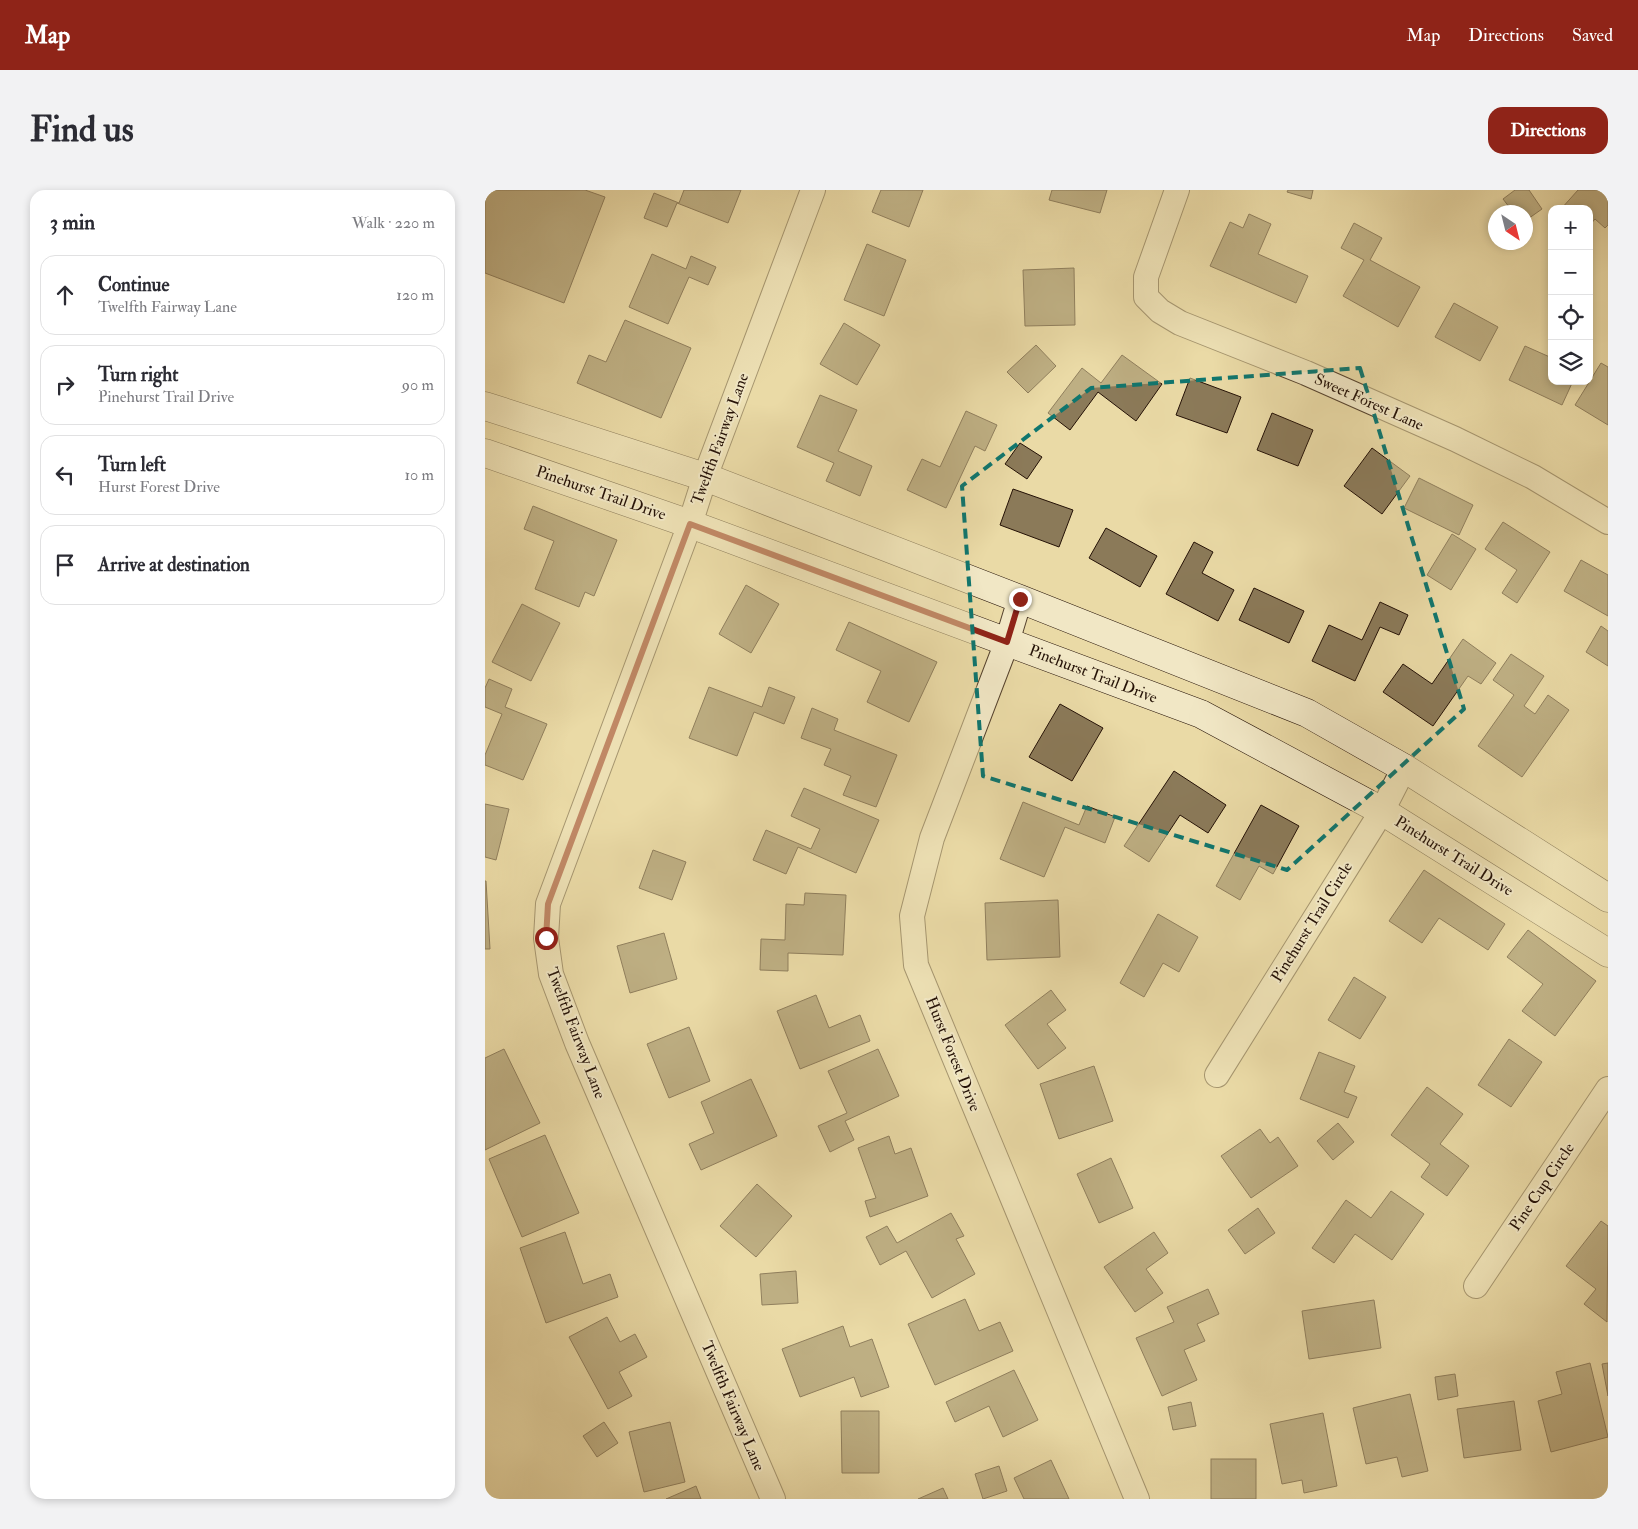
<!DOCTYPE html>
<meta charset="utf-8">
<style>
:root{--surface:#fff;--page:#f2f2f3;--text:#2b2b33;--muted:#7c7c81;--line:#e1e1e2;--accent:#8f2418}
body{margin:0;font-family:"IM FELL Double Pica",serif;background:var(--page);color:var(--text)}
.controls{position:absolute;right:15px;top:15px;display:grid;overflow:hidden;border-radius:10px;box-shadow:0 2px 8px #0003}
.controls button{width:45px;height:45px;display:grid;place-items:center;padding:0;border:0;border-bottom:1px solid var(--line);background:var(--surface);color:var(--text);font:25px sans-serif}
.compass{position:absolute;left:1003px;top:15px;width:45px;height:45px;border-radius:50%;background:var(--surface);box-shadow:0 2px 8px #0003;rotate:145deg}
.stop{position:absolute;width:15px;height:15px;margin:-11px;border:4px solid #8f2418;border-radius:50%;background:#fff}
.stop.end{background:#8f2418;border-color:#fff;box-shadow:0 1px 5px #0008}
.list{margin:0;padding:0;list-style:none}
h2{display:flex;justify-content:space-between;align-items:center;height:65px;margin:0;padding:0 20px;font-size:21px}
h2 small{font-size:16px;font-weight:400;color:var(--muted)}
.list li{display:grid;grid-template-columns:32px 1fr auto;gap:15px;align-items:center;box-sizing:border-box;height:80px;margin:0 10px 10px;padding:0 10px;border:1px solid var(--line);border-radius:15px}
.list b{display:block;font-size:19px;white-space:nowrap}
.list p{margin:0;font-size:16px;white-space:nowrap;color:var(--muted)}
.list em{font-size:16px;font-style:normal;color:var(--muted)}
.icon{flex:none;width:28px;height:28px;fill:none;stroke:currentColor;stroke-width:2;stroke-linecap:round;stroke-linejoin:round}
.map{position:relative;flex:none;width:1123px;height:1309px;overflow:hidden;border-radius:15px}
header{display:flex;align-items:center;gap:30px;box-sizing:border-box;height:70px;padding:0 25px;background:var(--accent);color:#fff}
header strong{font-size:24px}
nav{display:flex;gap:28px;margin-inline-start:auto;font-size:18px}
.intro{display:flex;align-items:center;justify-content:space-between;box-sizing:border-box;height:120px;padding:0 30px}
h1{margin:0;font-size:35px}
.button{padding:12px 22px;border-radius:15px;background:var(--accent);color:#fff;font-size:18px;font-weight:700}
main{display:flex;gap:30px;padding:0 30px}
aside{flex:1;background:var(--surface);border-radius:15px;box-shadow:0 2px 8px #0003}
.map>svg:first-child{display:block}
.building{fill:#8b7a59;stroke:#241106}
.lines{fill:none;stroke-linecap:round;stroke-linejoin:round}
.street-casing{stroke:#56432e;stroke-width:26}
.secondary-casing{stroke:#241106;stroke-width:29}
.street{stroke:#f1e7c5;stroke-width:24}
.secondary{stroke:#f1e7c5;stroke-width:28}
.route{stroke:#8f2418;stroke-width:6}
.marked{fill:none;stroke:#0f766e;stroke-width:4;stroke-dasharray:10 6;stroke-linejoin:round}
.labels{text-anchor:middle;dominant-baseline:central;stroke-width:4;stroke-linejoin:round;paint-order:stroke}
.street-label{font-size:16px;fill:#241106;stroke:#f1e7c5}
</style>
<header>
<strong>Map</strong>
<nav><a>Map</a><a>Directions</a><a>Saved</a></nav>
</header>
<div class="intro"><h1>Find us</h1><a class="button">Directions</a></div>
<main>
<aside>
<h2>3 min<small>Walk · 220 m</small></h2>
<ul class="list">
<li><svg class="icon" aria-label="ahead" viewBox="0 0 24 24"><path d="M12 20V5M6 11l6-6 6 6"/></svg><div><b>Continue</b><p>Twelfth Fairway Lane</p></div><em>120 m</em></li>
<li><svg class="icon" aria-label="right" viewBox="0 0 24 24"><path d="M7 20v-9h11M14 6l5 5-5 5"/></svg><div><b>Turn right</b><p>Pinehurst Trail Drive</p></div><em>90 m</em></li>
<li><svg class="icon" aria-label="left" viewBox="0 0 24 24"><path d="M17 20v-9H6M10 6l-5 5 5 5"/></svg><div><b>Turn left</b><p>Hurst Forest Drive</p></div><em>10 m</em></li>
<li><svg class="icon" aria-label="arrive" viewBox="0 0 24 24"><path d="M6 21V4h12l-3 4 3 4H6"/></svg><div><b>Arrive at destination</b></div></li>
</ul>
</aside>
<div class="map">
<svg width="1123" height="1309" viewBox="0 0 1123 1309">
<rect width="100%" height="100%" fill="#eadaa6"/>
<filter id="stains"><feTurbulence type="fractalNoise" baseFrequency=".004" numOctaves="4"/><feColorMatrix values="0 0 0 0 .2 0 0 0 0 .09 0 0 0 0 .02 0 0 0 .5 -.17"/></filter>
<radialGradient id="worn" r=".72"><stop offset=".6" stop-color="#630" stop-opacity="0"/><stop offset="1" stop-color="#630" stop-opacity=".3"/></radialGradient>
<g class="building">
<polygon points="0,0 100,0 120,7 79,113 0,83"/>
<polygon points="199,0 256,0 243,33 192,13 182,37 159,28 169,3 194,13"/>
<polygon points="396,0 438,0 424,37 387,22"/>
<polygon points="567,0 622,0 615,23 564,10"/>
<polygon points="803,0 828,0 826,9 802,2"/>
<polygon points="1030,0 1044,0 1057,19 1040,31 1040,22 1028,22 1018,9"/>
<polygon points="1093,0 1123,0 1123,35 1120,38 1110,29 1104,36 1104,19 1076,19"/>
<polygon points="764,24 786,34 773,64 823,86 811,113 725,76 745,32 758,38"/>
<polygon points="869,33 897,48 885,70 935,97 913,137 858,106 879,70 856,58"/>
<polygon points="382,54 421,70 399,126 359,110"/>
<polygon points="167,64 201,79 206,66 231,77 223,95 204,87 183,134 144,117"/>
<polygon points="589,78 590,135 540,136 538,80"/>
<polygon points="969,113 1013,137 995,171 950,147"/>
<polygon points="140,130 206,158 176,228 92,193 104,165 121,172"/>
<polygon points="359,133 395,155 372,195 335,174"/>
<polygon points="551,155 571,176 543,203 522,182"/>
<polygon points="1040,156 1067,168 1067,191 1088,191 1077,215 1024,190"/>
<polygon points="637,165 677,194 651,231 613,202 585,240 563,223 597,178 616,193"/>
<polygon points="1116,173 1123,177 1123,235 1090,215"/>
<polygon points="705,188 756,207 742,243 691,225"/>
<polygon points="335,205 372,220 353,261 387,276 375,306 341,291 349,273 312,257"/>
<polygon points="481,221 512,235 500,261 490,256 461,318 422,300 437,269 455,277"/>
<polygon points="787,223 828,240 813,276 772,260"/>
<polygon points="535,253 557,267 542,289 520,274"/>
<polygon points="887,258 925,286 897,324 859,296"/>
<polygon points="934,288 988,315 974,345 919,318"/>
<polygon points="528,299 588,320 574,357 515,335"/>
<polygon points="48,316 132,350 109,406 100,402 94,417 50,399 69,351 39,339"/>
<polygon points="1018,332 1065,362 1032,413 1017,403 1032,380 1000,359"/>
<polygon points="621,338 672,366 655,397 604,368"/>
<polygon points="967,344 991,359 966,400 942,385"/>
<polygon points="709,352 728,362 717,383 749,400 733,431 681,404"/>
<polygon points="1096,370 1123,385 1123,426 1079,401"/>
<polygon points="261,395 294,414 266,463 234,444"/>
<polygon points="769,398 819,421 804,453 754,430"/>
<polygon points="895,412 923,425 914,445 895,437 870,491 827,471 844,435 877,450"/>
<polygon points="37,414 75,433 46,491 7,472"/>
<polygon points="364,432 452,472 424,532 382,512 396,481 351,460"/>
<polygon points="1116,436 1123,441 1123,476 1101,462"/>
<polygon points="978,449 1011,473 996,494 983,486 948,536 898,502 918,474 947,494"/>
<polygon points="1026,464 1059,486 1039,516 1050,524 1063,505 1084,520 1037,587 993,556 1029,505 1008,490"/>
<polygon points="4,489 27,499 20,517 62,534 38,590 0,575 0,565 17,524 0,517 0,498"/>
<polygon points="224,497 277,517 284,497 310,507 299,534 269,522 252,566 204,548"/>
<polygon points="575,514 618,538 587,591 544,567"/>
<polygon points="327,518 353,529 349,540 412,565 391,617 358,605 366,586 339,575 346,559 316,548"/>
<polygon points="689,581 741,615 723,643 695,625 664,672 639,656"/>
<polygon points="319,598 394,630 371,683 313,657 301,684 268,670 281,640 326,659 335,639 306,626"/>
<polygon points="538,612 594,635 602,616 630,627 620,653 580,637 559,687 515,669"/>
<polygon points="0,614 24,619 11,670 0,667"/>
<polygon points="776,615 814,636 788,684 774,676 755,710 731,696"/>
<polygon points="168,660 201,672 187,710 154,698"/>
<polygon points="939,680 1020,734 1003,760 954,728 937,753 904,731"/>
<polygon points="0,691 1,691 5,759 0,759"/>
<polygon points="320,703 361,705 358,765 303,763 303,781 275,780 276,749 300,750 301,714 319,715"/>
<polygon points="573,710 575,767 502,770 500,713"/>
<polygon points="673,724 713,747 694,782 678,773 659,807 635,793"/>
<polygon points="1043,740 1111,791 1070,846 1037,821 1058,794 1022,767"/>
<polygon points="179,743 192,789 145,803 132,756"/>
<polygon points="869,787 901,807 875,849 843,830"/>
<polygon points="566,800 581,820 562,834 581,858 553,879 520,835"/>
<polygon points="331,805 344,838 375,825 385,851 315,879 292,821"/>
<polygon points="204,837 225,891 184,908 162,854"/>
<polygon points="1024,849 1057,872 1026,917 993,895"/>
<polygon points="19,859 55,933 0,960 0,868"/>
<polygon points="393,859 414,906 360,931 369,950 345,962 333,936 362,923 343,881"/>
<polygon points="834,862 870,876 859,902 872,907 863,928 815,909"/>
<polygon points="609,876 628,931 574,949 555,894"/>
<polygon points="266,889 292,946 216,980 204,954 229,943 216,912"/>
<polygon points="942,897 978,924 955,954 984,976 962,1006 936,987 945,974 906,945"/>
<polygon points="853,933 869,952 848,970 832,951"/>
<polygon points="775,939 785,953 793,947 813,976 766,1008 736,966"/>
<polygon points="60,945 94,1023 37,1047 4,969"/>
<polygon points="404,946 410,964 426,958 443,1006 385,1027 380,1011 391,1008 373,958"/>
<polygon points="626,968 648,1018 614,1033 592,984"/>
<polygon points="272,994 307,1026 271,1067 235,1036"/>
<polygon points="906,1001 939,1024 907,1070 870,1044 849,1073 827,1058 861,1010 886,1028"/>
<polygon points="773,1018 790,1043 760,1064 743,1040"/>
<polygon points="466,1023 479,1046 471,1049 490,1084 447,1108 421,1061 395,1075 381,1047 402,1036 412,1053"/>
<polygon points="1116,1031 1123,1036 1122,1132 1099,1114 1111,1099 1081,1076"/>
<polygon points="80,1042 98,1094 125,1084 133,1107 61,1133 35,1058"/>
<polygon points="669,1042 683,1063 661,1079 678,1103 650,1122 619,1077"/>
<polygon points="311,1081 313,1113 277,1115 275,1084"/>
<polygon points="723,1099 734,1124 712,1134 720,1151 699,1160 712,1190 677,1206 651,1148 689,1132 682,1117"/>
<polygon points="480,1109 494,1141 515,1132 528,1161 450,1195 423,1134"/>
<polygon points="889,1110 896,1158 824,1169 817,1121"/>
<polygon points="122,1127 135,1152 150,1144 162,1167 134,1182 147,1206 123,1219 84,1147"/>
<polygon points="358,1136 365,1157 387,1149 404,1197 376,1207 369,1187 315,1207 297,1159"/>
<polygon points="1105,1173 1123,1247 1066,1262 1053,1211 1077,1204 1071,1182"/>
<polygon points="1123,1173 1123,1206 1117,1174"/>
<polygon points="529,1180 553,1230 518,1247 504,1216 470,1232 461,1212"/>
<polygon points="970,1184 973,1206 953,1210 950,1187"/>
<polygon points="925,1204 943,1281 917,1287 912,1267 881,1274 868,1218"/>
<polygon points="1029,1211 1036,1260 979,1268 972,1219"/>
<polygon points="706,1212 711,1236 688,1240 683,1217"/>
<polygon points="356,1221 394,1221 394,1283 357,1283"/>
<polygon points="838,1223 852,1296 819,1303 817,1290 797,1294 785,1234"/>
<polygon points="119,1232 133,1253 112,1267 98,1246"/>
<polygon points="185,1232 200,1292 159,1302 144,1242"/>
<rect x="726" y="1269" width="45" height="40"/>
<polygon points="566,1270 584,1309 539,1309 529,1288"/>
<polygon points="514,1276 522,1301 498,1309 490,1284"/>
<polygon points="211,1296 216,1309 181,1309"/>
<polygon points="458,1298 463,1309 433,1309"/>
</g>
<g class="lines">
<g class="street-casing">
<g id="street">
<polyline points="692,0 661,87 661,107 675,121 695,133 821,183 970,249 1048,287 1123,332"/>
<polyline points="535,409 522,452 447,648 427,726 431,775 652,1309"/>
<polyline points="732,885 897,621 919,578"/>
<polyline points="991,1096 1123,899"/>
<polyline points="288,1309 92,853 66,784 61,748 63,714 205,334 220,287 328,0"/>
</g>
</g>
<g class="secondary-casing">
<g id="secondary">
<polyline points="0,216 220,287 535,409 822,523 919,578 1123,708"/>
<polyline points="0,263 205,334 716,524 897,621 1123,763"/>
</g>
</g>
<use href="#street" class="street"/>
<use href="#secondary" class="secondary"/>
</g>
<g class="lines">
<polyline class="route" points="61,748 63,714 205,334 522,452 535,409"/>
</g>
<path d="M0 0H1123V1309H0ZM875,178L979,519L802,680L498,586L477,296L606,198Z" fill="#eadaa6" fill-opacity=".55" fill-rule="evenodd"/>
<path class="marked" d="M875,178L979,519L802,680L498,586L477,296L606,198Z"/>
<g class="labels">
<g class="street-label">
<text transform="translate(884 212) rotate(24)">Sweet Forest Lane</text>
<text transform="translate(235 249) rotate(-70)">Twelfth Fairway Lane</text>
<text transform="translate(116 303) rotate(19)">Pinehurst Trail Drive</text>
<text transform="translate(608 484) rotate(21)">Pinehurst Trail Drive</text>
<text transform="translate(969 666) rotate(32)">Pinehurst Trail Drive</text>
<text transform="translate(827 732) rotate(-58)">Pinehurst Trail Circle</text>
<text transform="translate(91 843) rotate(69)">Twelfth Fairway Lane</text>
<text transform="translate(468 864) rotate(68)">Hurst Forest Drive</text>
<text transform="translate(1057 997) rotate(-56)">Pine Cup Circle</text>
<text transform="translate(248 1216) rotate(67)">Twelfth Fairway Lane</text>
</g>
</g>
<rect width="100%" height="100%" filter="url(#stains)"/>
<rect width="100%" height="100%" fill="url(#worn)"/>
</svg>
<div class="controls">
<button>+</button>
<button>−</button>
<button><svg class="icon" aria-label="locate" viewBox="0 0 24 24"><circle cx="12" cy="12" r="6"/><path d="M12 2v4M12 18v4M2 12h4M18 12h4"/></svg></button>
<button><svg class="icon" aria-label="layers" viewBox="0 0 24 24"><path d="M12 4l9 5-9 5-9-5zM3 14l9 5 9-5"/></svg></button>
</div>
<svg class="compass" viewBox="-18 -18 36 36"><path d="M0-13l5 13h-10z" fill="#e53935"/><path d="M0 13l5-13h-10z" fill="#7c7c81"/></svg>
<div class="stop" style="left:61px;top:748px"></div>
<div class="stop end" style="left:535px;top:409px"></div>
</div>
</main>
